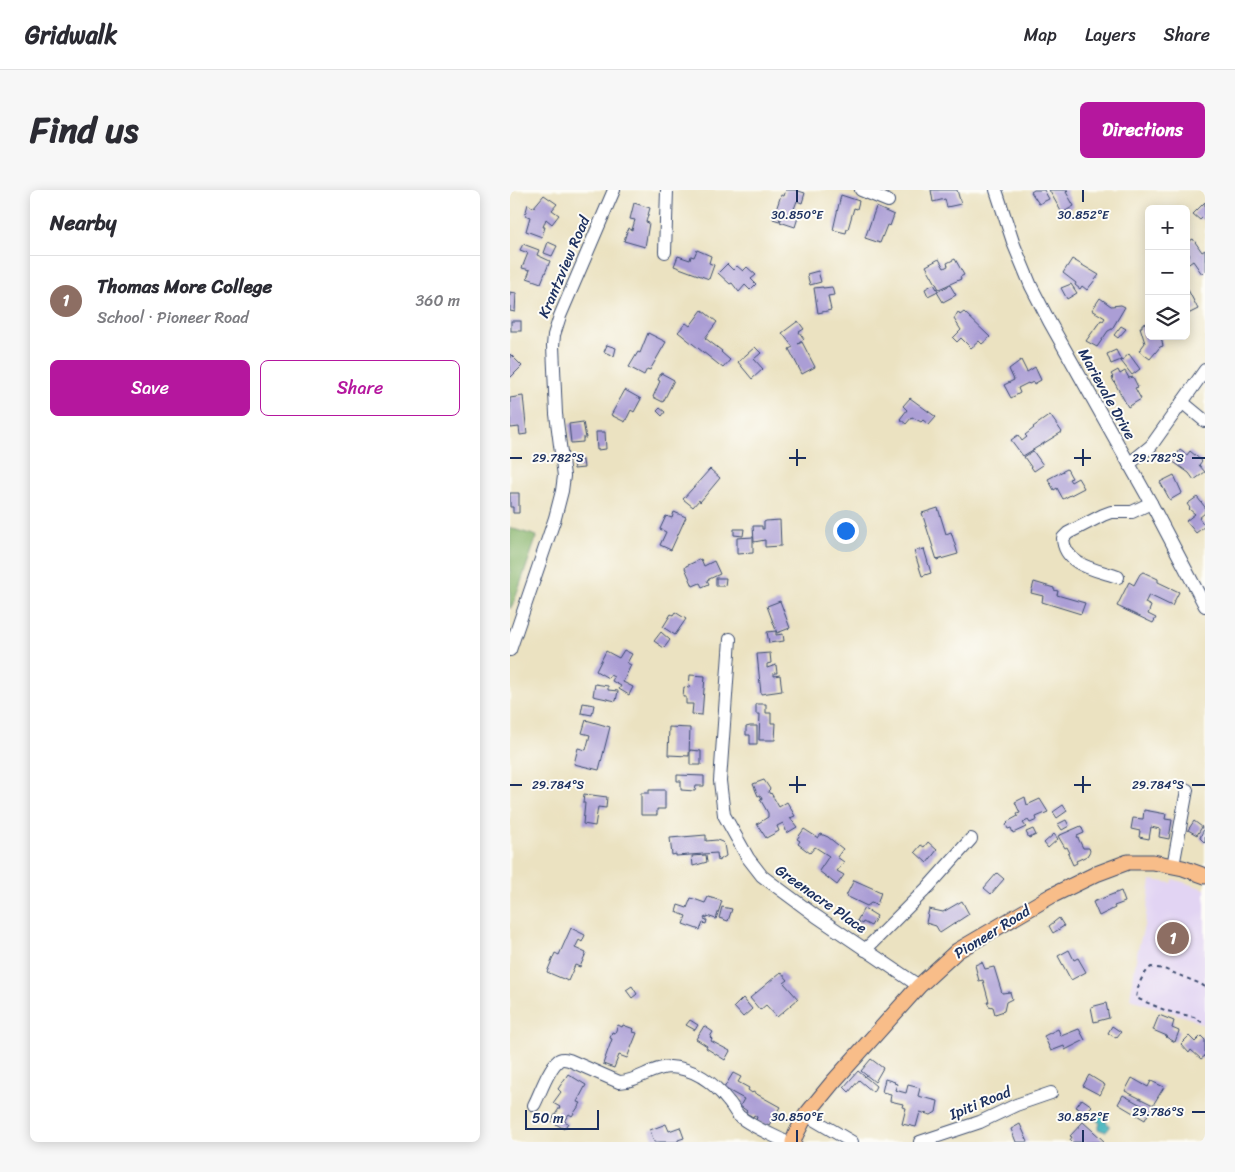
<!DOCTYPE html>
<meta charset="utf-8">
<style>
:root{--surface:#fff;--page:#f7f7f7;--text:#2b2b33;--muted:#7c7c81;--line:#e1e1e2;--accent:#b5179e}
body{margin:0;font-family:Sriracha,sans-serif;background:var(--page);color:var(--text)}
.controls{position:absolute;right:15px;top:15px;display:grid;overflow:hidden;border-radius:8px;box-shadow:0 2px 12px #0003}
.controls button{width:45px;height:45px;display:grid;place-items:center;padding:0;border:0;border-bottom:1px solid var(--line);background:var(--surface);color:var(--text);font:25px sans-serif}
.scale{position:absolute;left:15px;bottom:12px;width:74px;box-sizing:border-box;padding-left:5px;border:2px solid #1b2f5e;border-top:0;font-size:14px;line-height:18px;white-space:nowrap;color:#1b2f5e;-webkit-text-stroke:4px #fdfcf7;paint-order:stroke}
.you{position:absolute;left:335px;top:340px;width:18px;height:18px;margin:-12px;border:4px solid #fff;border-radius:50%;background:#1a73e8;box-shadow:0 0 0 8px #1a73e833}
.badge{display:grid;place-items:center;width:32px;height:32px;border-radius:50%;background:var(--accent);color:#fff;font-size:16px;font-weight:700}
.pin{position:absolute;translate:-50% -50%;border:2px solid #fff;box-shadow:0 1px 5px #0006}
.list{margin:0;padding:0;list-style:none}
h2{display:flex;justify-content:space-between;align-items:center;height:65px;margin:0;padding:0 20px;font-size:21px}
h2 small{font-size:16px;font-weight:400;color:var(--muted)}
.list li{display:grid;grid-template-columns:32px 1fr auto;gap:15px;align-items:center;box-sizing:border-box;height:90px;padding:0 20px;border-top:1px solid var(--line)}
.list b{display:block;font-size:19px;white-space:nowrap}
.list p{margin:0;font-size:16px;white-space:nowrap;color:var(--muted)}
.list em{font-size:16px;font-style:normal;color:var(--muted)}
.actions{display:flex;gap:10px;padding:15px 20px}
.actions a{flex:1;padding:11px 0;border:1px solid var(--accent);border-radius:8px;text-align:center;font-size:18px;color:var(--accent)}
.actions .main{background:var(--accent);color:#fff}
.icon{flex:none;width:28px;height:28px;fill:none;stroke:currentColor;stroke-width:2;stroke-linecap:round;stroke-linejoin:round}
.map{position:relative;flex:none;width:695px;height:952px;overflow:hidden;border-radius:8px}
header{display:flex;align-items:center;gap:30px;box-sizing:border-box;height:70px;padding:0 25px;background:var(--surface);border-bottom:1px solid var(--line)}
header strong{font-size:24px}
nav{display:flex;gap:28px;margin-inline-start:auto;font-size:18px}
.intro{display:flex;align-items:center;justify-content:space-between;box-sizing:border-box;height:120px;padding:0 30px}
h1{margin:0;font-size:35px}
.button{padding:12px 22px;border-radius:8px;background:var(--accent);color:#fff;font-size:18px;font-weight:700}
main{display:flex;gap:30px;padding:0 30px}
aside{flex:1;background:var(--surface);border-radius:8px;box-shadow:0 2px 12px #0003}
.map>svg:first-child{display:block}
.built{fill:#e2d4f3}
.forest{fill:#8ab66e;stroke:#527266}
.water{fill:#46b5bd;stroke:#30728e}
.building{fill:#ab9ed5}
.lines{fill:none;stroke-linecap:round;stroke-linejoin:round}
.minor-casing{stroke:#3a4a6d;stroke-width:14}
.major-casing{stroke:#3a4a6d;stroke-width:17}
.path{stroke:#3a4a6d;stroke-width:2;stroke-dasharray:4 4;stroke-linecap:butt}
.minor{stroke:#fff;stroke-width:12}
.major{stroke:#f8bd89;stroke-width:15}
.ticks{fill:none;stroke:#1b2f5e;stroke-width:2}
.labels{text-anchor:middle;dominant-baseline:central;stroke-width:4;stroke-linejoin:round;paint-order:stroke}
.street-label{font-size:15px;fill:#1b2f5e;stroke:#fdfcf7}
.ticks-label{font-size:12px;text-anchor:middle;fill:#1b2f5e;stroke:#fdfcf7;stroke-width:4;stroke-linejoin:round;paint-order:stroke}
</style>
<header>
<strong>Gridwalk</strong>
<nav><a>Map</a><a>Layers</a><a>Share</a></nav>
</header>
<div class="intro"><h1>Find us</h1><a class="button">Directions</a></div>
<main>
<aside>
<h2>Nearby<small></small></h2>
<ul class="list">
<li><span class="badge" style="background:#8d6e63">1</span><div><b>Thomas More College</b><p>School · Pioneer Road</p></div><em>360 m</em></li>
</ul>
<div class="actions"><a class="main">Save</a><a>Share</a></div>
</aside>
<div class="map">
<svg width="695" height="952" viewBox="0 0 695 952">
<rect width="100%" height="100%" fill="#fdfcf7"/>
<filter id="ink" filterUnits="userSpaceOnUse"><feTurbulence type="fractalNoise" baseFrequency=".02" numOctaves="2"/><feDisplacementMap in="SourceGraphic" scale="10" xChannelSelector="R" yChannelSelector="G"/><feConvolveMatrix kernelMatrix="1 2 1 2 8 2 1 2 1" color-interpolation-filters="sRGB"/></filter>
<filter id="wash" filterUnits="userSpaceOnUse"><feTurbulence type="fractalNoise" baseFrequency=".0096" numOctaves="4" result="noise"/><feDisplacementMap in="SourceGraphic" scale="20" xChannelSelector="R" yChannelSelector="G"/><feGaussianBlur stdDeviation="1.12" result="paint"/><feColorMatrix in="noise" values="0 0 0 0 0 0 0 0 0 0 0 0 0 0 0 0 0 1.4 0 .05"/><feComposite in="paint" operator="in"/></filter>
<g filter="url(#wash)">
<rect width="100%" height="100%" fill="#ebe2c1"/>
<polygon class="built" points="663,689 695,699 695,836 682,829 620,809 627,763 635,732 641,690 662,693"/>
<polygon class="forest" points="0,338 27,346 4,412 0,419"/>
<polygon class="water" points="591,924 600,937 596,942 588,939 590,933 586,930"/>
<g id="blocks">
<g class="building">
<polygon points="276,0 285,0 295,3 292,13 287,11 284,19 290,21 285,37 270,32 272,27 271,26 269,31 263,29 271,5 274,6"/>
<polygon points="421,0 447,0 451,14 437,17 435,9 423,12"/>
<polygon points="524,0 534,0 539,9 529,14 521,2"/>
<polygon points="539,0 558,0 556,2 564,16 552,23"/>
<polygon points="34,5 47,14 42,20 49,25 42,34 36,29 33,37 35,37 32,47 16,41 20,27 15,25 18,14 23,18"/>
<polygon points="331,5 349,11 347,19 344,18 338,39 337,39 336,43 323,40"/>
<polygon points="695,12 695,31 692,28 690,30 683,24"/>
<polygon points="124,13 140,18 136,32 139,33 135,57 114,51 118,38 122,40 125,30 120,29"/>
<polygon points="366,17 384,25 380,36 377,35 370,53 355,48"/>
<polygon points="683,49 692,62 695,60 695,81 692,84 683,71 676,76 676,67 680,65 678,63 676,64 676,53"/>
<polygon points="38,52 47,56 42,66 34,63"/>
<polygon points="13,54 29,60 27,65 40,71 31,93 17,88 20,80 12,78 18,63 10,60"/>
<polygon points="187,60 201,66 199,73 204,75 199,89 164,76 168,66 180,70 181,66 184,67"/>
<polygon points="429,69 434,78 438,76 437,73 445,69 454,85 450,87 451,89 429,99 416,76"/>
<polygon points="562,69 589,85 577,100 572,96 570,99 565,95 566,93 553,83"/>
<polygon points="217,74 223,80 227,76 233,81 237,77 246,85 241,89 246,94 240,100 235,95 229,102 222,93 220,94 208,83"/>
<polygon points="308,81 311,92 300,95 297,84"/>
<polygon points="424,94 428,101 418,106 415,99"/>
<polygon points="561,94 567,103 557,109 551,98"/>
<polygon points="440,95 446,105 433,112 427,102"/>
<polygon points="676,96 688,119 676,125"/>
<polygon points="313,97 313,98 322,97 324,105 318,106 321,120 308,123 304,98"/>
<polygon points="0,102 6,103 5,122 0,121"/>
<polygon points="590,108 601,116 611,115 615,117 602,139 598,141 587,157 576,151 591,130 593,131 595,128 582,120"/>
<polygon points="192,120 207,132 195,148 212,161 211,162 220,170 213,178 168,142 176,133 180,136"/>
<polygon points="448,122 450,125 454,122 480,147 472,154 469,151 461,158 451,148 447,152 443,148 451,140 444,129"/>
<rect x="1" y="131" width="10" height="10"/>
<polygon points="288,131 294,139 289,142 294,149 288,154 292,152 305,177 292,184 279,159 283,157 272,143"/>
<polygon points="639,133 639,146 651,146 653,156 650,157 640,169 629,161 635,153 630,137 632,137 632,134"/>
<polygon points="611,136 616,139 608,148 604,145"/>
<polygon points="138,143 156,152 140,180 137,179 134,185 119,177 128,162 130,163"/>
<polygon points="97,155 106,158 104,166 94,162"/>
<polygon points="245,157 251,163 244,169 253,179 242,189 228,172"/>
<polygon points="606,160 611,170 601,174 597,164"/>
<polygon points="0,164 12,176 0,188"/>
<polygon points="619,164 630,179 622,185 611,171"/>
<polygon points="511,170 517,182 525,177 531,190 524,194 523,192 519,194 518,193 508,198 510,203 501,208 494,195 504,190 499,179"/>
<polygon points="608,180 610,184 615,181 619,188 623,187 628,197 625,198 631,209 618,217 602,188 603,187 601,184"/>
<polygon points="151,183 164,190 153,212 143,207 150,191 148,190"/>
<polygon points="115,200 131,209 124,222 121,220 115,232 101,225"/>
<polygon points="13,206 17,244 10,245 9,237 1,238 0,235 0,208"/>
<polygon points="400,208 426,227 419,235 413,230 411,232 402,227 396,234 390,229 397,220 393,216"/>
<polygon points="150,218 155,222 152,226 147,221"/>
<polygon points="540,225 552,242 513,266 501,250 508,245 512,251 517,247 515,245 524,238 523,237"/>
<polygon points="73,232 76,248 73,248 73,252 61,253 59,234"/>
<polygon points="86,242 95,242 96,259 87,260"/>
<polygon points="670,260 677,265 680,261 692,271 689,275 695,282 684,290 679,283 662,271"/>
<polygon points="523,261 533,275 524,281 514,267"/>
<polygon points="73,270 74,278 64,279 63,272"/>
<polygon points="200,279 210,288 190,312 189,310 183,317 173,309"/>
<polygon points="557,279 562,288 559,289 561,292 568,288 574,298 553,309 547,298 544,300 538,289"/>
<polygon points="664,285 672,303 660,310 650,292"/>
<polygon points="0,303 9,303 9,323 3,323 3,317 0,317"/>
<polygon points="687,307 695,317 695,323 689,328 695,336 686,343 676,331 685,324 679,319 680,318 677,314"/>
<polygon points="428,318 436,344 441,342 448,364 427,370 412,323"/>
<polygon points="164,322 176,327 161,360 150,355 156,342 150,339 156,326 162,328"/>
<polygon points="270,330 271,356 255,357 255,350 244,352 243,336 252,336 252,339 254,339 254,332 256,331"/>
<polygon points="224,339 234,339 233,346 224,345"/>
<polygon points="243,347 243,363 227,364 227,348"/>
<polygon points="414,359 421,383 412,386 404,361"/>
<polygon points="191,369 194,376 204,371 210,384 197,390 199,394 192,397 190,393 183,396 175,378 176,376"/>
<polygon points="633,382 648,389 648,392 669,402 662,416 639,405 635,413 641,416 638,424 646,428 643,433 607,416 619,392 624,395 630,384"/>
<polygon points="206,388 216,388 215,396 206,396"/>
<polygon points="524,392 544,398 544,400 548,401 547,405 575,413 571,424 532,412 533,406 521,403"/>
<polygon points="270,411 280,438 267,443 257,416"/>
<polygon points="165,422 176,429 165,445 153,437 161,424 163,425"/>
<polygon points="266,441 266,445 273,444 274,451 259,453 257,442"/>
<polygon points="151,442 160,450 154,458 144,451"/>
<polygon points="114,460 122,464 117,473 121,475 113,492 123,497 119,505 109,499 111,496 102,491 104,487 100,485 98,488 86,481 96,461 109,468"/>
<polygon points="260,463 261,473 257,474 257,478 266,475 267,483 264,483 264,486 270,485 272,501 251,504 247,464"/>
<polygon points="180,485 195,486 192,525 182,524 183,514 176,514 176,507 173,507 174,497 179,498"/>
<polygon points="85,494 98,496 98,500 108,501 106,511 83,506"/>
<polygon points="73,513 84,515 82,525 71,523"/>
<polygon points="246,514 256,514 256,523 261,523 261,533 266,533 265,550 249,550 250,524 246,524"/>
<polygon points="76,530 100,537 89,580 64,574 68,558 76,560 80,545 72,543"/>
<polygon points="240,536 247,536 247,554 240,554 240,545 236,545 236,537"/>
<polygon points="159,537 180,538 179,566 158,565"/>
<polygon points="180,560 191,561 191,575 180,575"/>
<polygon points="167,585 194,586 194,596 186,596 185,601 171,600 171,591 167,591"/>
<polygon points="254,590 260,599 258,601 260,604 261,603 269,617 277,612 285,626 280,628 287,637 277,643 273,633 267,636 269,641 256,648 247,634 258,627 258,623 250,609 252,609 250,605 248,606 243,594"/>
<polygon points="139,600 155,600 155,619 147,619 147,625 131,625 131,603 139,603"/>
<polygon points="74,604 97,607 96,618 88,617 85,636 73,634 75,613 73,613"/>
<polygon points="515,607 517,615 530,609 538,622 526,627 527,630 520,633 518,630 513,633 516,637 503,643 501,638 498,639 496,635 498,633 497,632 508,626 507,624 510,623 505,612"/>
<polygon points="553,615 557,621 547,628 543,622"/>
<polygon points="634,620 656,624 655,629 662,630 659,649 649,647 650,639 641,637 639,649 629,647 630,641 621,639 623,628 633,629"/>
<polygon points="556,630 559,636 552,640 548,634"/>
<polygon points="684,631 692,637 687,645 678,640"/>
<polygon points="571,636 574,643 567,646 573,658 579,658 580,661 577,666 566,671 567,673 563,675 558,664 560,663 557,657 555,658 548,646"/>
<polygon points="695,636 695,653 690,648"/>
<polygon points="294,639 308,648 311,644 318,647 333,659 327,667 334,672 327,681 334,685 327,695 309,681 319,666 305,657 300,663 288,654 290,651 287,649"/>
<polygon points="523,639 526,645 519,648 516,642"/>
<polygon points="544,644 548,649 538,658 534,653"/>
<polygon points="196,645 196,651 207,650 212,652 214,654 216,666 208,671 207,663 166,666 166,664 162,665 160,648"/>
<polygon points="418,652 427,660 417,673 405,662 411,655 414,657"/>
<polygon points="196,665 197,672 183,676 182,666"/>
<polygon points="487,683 494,689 481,704 474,698"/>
<polygon points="344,690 371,702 367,715 361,713 357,716 336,706"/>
<polygon points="611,701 615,712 604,716 605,718 589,726 583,712"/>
<polygon points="198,707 212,711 206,729 197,726 197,728 195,727 194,729 197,730 196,734 193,733 190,740 173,734 176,726 166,722 168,715 177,718 181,708 195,713"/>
<polygon points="452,711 459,724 430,743 426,736 416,733 419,719 433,722"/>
<polygon points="212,717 222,719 218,731 209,728"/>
<polygon points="354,718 367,726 361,736 353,732 352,734 347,731"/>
<polygon points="549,728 554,736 543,743 539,736"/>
<polygon points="61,738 75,745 72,752 69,750 65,758 76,763 70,777 65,775 58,791 37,782 45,763 49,765"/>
<polygon points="559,760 564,770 568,768 576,782 561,790 548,766"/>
<polygon points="472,772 475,779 484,777 492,803 500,802 502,809 496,812 494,821 485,824 483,817 479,816 477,812 479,812 473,790 469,791 465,775"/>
<polygon points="271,782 278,790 274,793 288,809 267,827 256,815 250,820 240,808"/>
<polygon points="122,796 127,804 122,808 116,800"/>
<polygon points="233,808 242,819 233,827 224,817"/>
<polygon points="596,813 599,828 584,832 581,817"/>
<polygon points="649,825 664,831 662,838 669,841 665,852 656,847 657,846 643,840"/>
<polygon points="180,830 188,835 185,840 176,835"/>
<polygon points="108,835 112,837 113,835 124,839 123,842 127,843 117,868 109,865 104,878 93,874 102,849 100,848 102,842 105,843"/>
<polygon points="194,836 203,842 200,847 202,849 201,851 220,861 215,870 196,858 197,856 186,849"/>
<polygon points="602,836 611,842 606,848 598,843"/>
<polygon points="548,839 551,846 569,839 575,850 555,860 554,856 541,861 534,846"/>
<polygon points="679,846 685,852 691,846 695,850 695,866 691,869 681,860 679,863 671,854"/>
<polygon points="361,869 373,878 365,892 351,881"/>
<polygon points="348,881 366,896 363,902 349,890 339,902 334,897"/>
<polygon points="223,883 231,887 228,892 239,898 238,900 242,903 243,902 270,917 259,935 257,934 256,936 246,930 247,927 244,925 243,927 236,923 237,921 230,916 234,909 214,898"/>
<polygon points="58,884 76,895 67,912 71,913 62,926 59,924 54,931 58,933 54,939 41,931 50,917 43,913 51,902 48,899"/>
<polygon points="579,885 595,895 590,905 573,896"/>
<polygon points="622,888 638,897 641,891 654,897 643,915 615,901"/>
<polygon points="375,889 385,892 384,893 387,894 385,900 396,903 398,895 410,898 408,906 428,911 426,922 421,925 410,922 406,937 392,934 396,918 392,917 393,914 380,911 381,904 372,902"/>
<polygon points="613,905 640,920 635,930 608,914"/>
<polygon points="572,909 582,916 575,923 566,917"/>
<polygon points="573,932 594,951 593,952 562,952 560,950 562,947 560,946"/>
<polygon points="156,934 159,941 170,937 174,948 168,950 168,952 144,952 140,940"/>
<polygon points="510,934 518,952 506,952 501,939"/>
</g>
</g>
</g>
<g filter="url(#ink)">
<use href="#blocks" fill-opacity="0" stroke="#3a4a6d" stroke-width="1"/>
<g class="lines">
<g class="minor-casing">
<g id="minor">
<polyline points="351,0 378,11"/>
<polyline points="486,0 504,55 521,96 539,131 641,313 695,416"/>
<polyline points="155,62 157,0"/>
<polyline points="672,212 695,231"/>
<polyline points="619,274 641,256 695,180"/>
<path d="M608,387C588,380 554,376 553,348L558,343L593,325L601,322H622L641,313"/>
<polyline points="220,449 210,591 214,625 238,668 252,686 306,726 409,796"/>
<polyline points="0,460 45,328 52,301 54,286 46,224 43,156 44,145 50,126 104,0"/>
<polyline points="663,676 677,600"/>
<polyline points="355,760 419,696 461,649"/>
<path d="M24,915C30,904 38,879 48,871C51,868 55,869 59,870L109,892C127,892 142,877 160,877C184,878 204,893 218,911C222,915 225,922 229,926C242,937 261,944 276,952"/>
<polyline points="296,925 342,952"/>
<polyline points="410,952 470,932 506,915 541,903"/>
</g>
</g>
<g class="major-casing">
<polyline id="major" points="283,952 286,944 296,925 323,892 409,796 447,761 541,706 586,684 618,672 643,672 673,678 695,686"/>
</g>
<path class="path" d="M695,797L691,794L654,779L641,777C631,786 628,795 626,808L657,821L684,827L695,834"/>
<use href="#minor" class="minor"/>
<use href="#major" class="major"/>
</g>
</g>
<path class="ticks" d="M287,0V12M573,0V12M287,259V276M573,259V276M0,268H12M279,268H296M564,268H581M682,268H695M287,586V603M573,586V603M0,595H12M279,595H296M564,595H581M682,595H695M682,922H695M287,940V952M573,940V952"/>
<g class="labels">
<g class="street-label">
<text transform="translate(54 77) rotate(-67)">Krantzview Road</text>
<text transform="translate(597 204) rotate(61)">Marievale Drive</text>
<text transform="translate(311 709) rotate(35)">Greenacre Place</text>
<text transform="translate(482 742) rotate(-32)">Pioneer Road</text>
<text transform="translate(470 913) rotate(-22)">Ipiti Road</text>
</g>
</g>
<g class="ticks-label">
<text x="287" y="29">30.850°E</text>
<text x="573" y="29">30.852°E</text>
<text x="48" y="272">29.782°S</text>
<text x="648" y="272">29.782°S</text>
<text x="48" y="599">29.784°S</text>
<text x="648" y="599">29.784°S</text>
<text x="648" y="926">29.786°S</text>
<text x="287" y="931">30.850°E</text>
<text x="573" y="931">30.852°E</text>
</g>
</svg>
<div class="controls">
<button>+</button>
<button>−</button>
<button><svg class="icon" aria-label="layers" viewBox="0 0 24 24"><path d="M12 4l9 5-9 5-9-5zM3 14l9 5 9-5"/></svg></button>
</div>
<div class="scale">50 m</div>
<div class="you"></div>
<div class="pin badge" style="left:663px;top:748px;background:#8d6e63">1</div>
</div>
</main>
